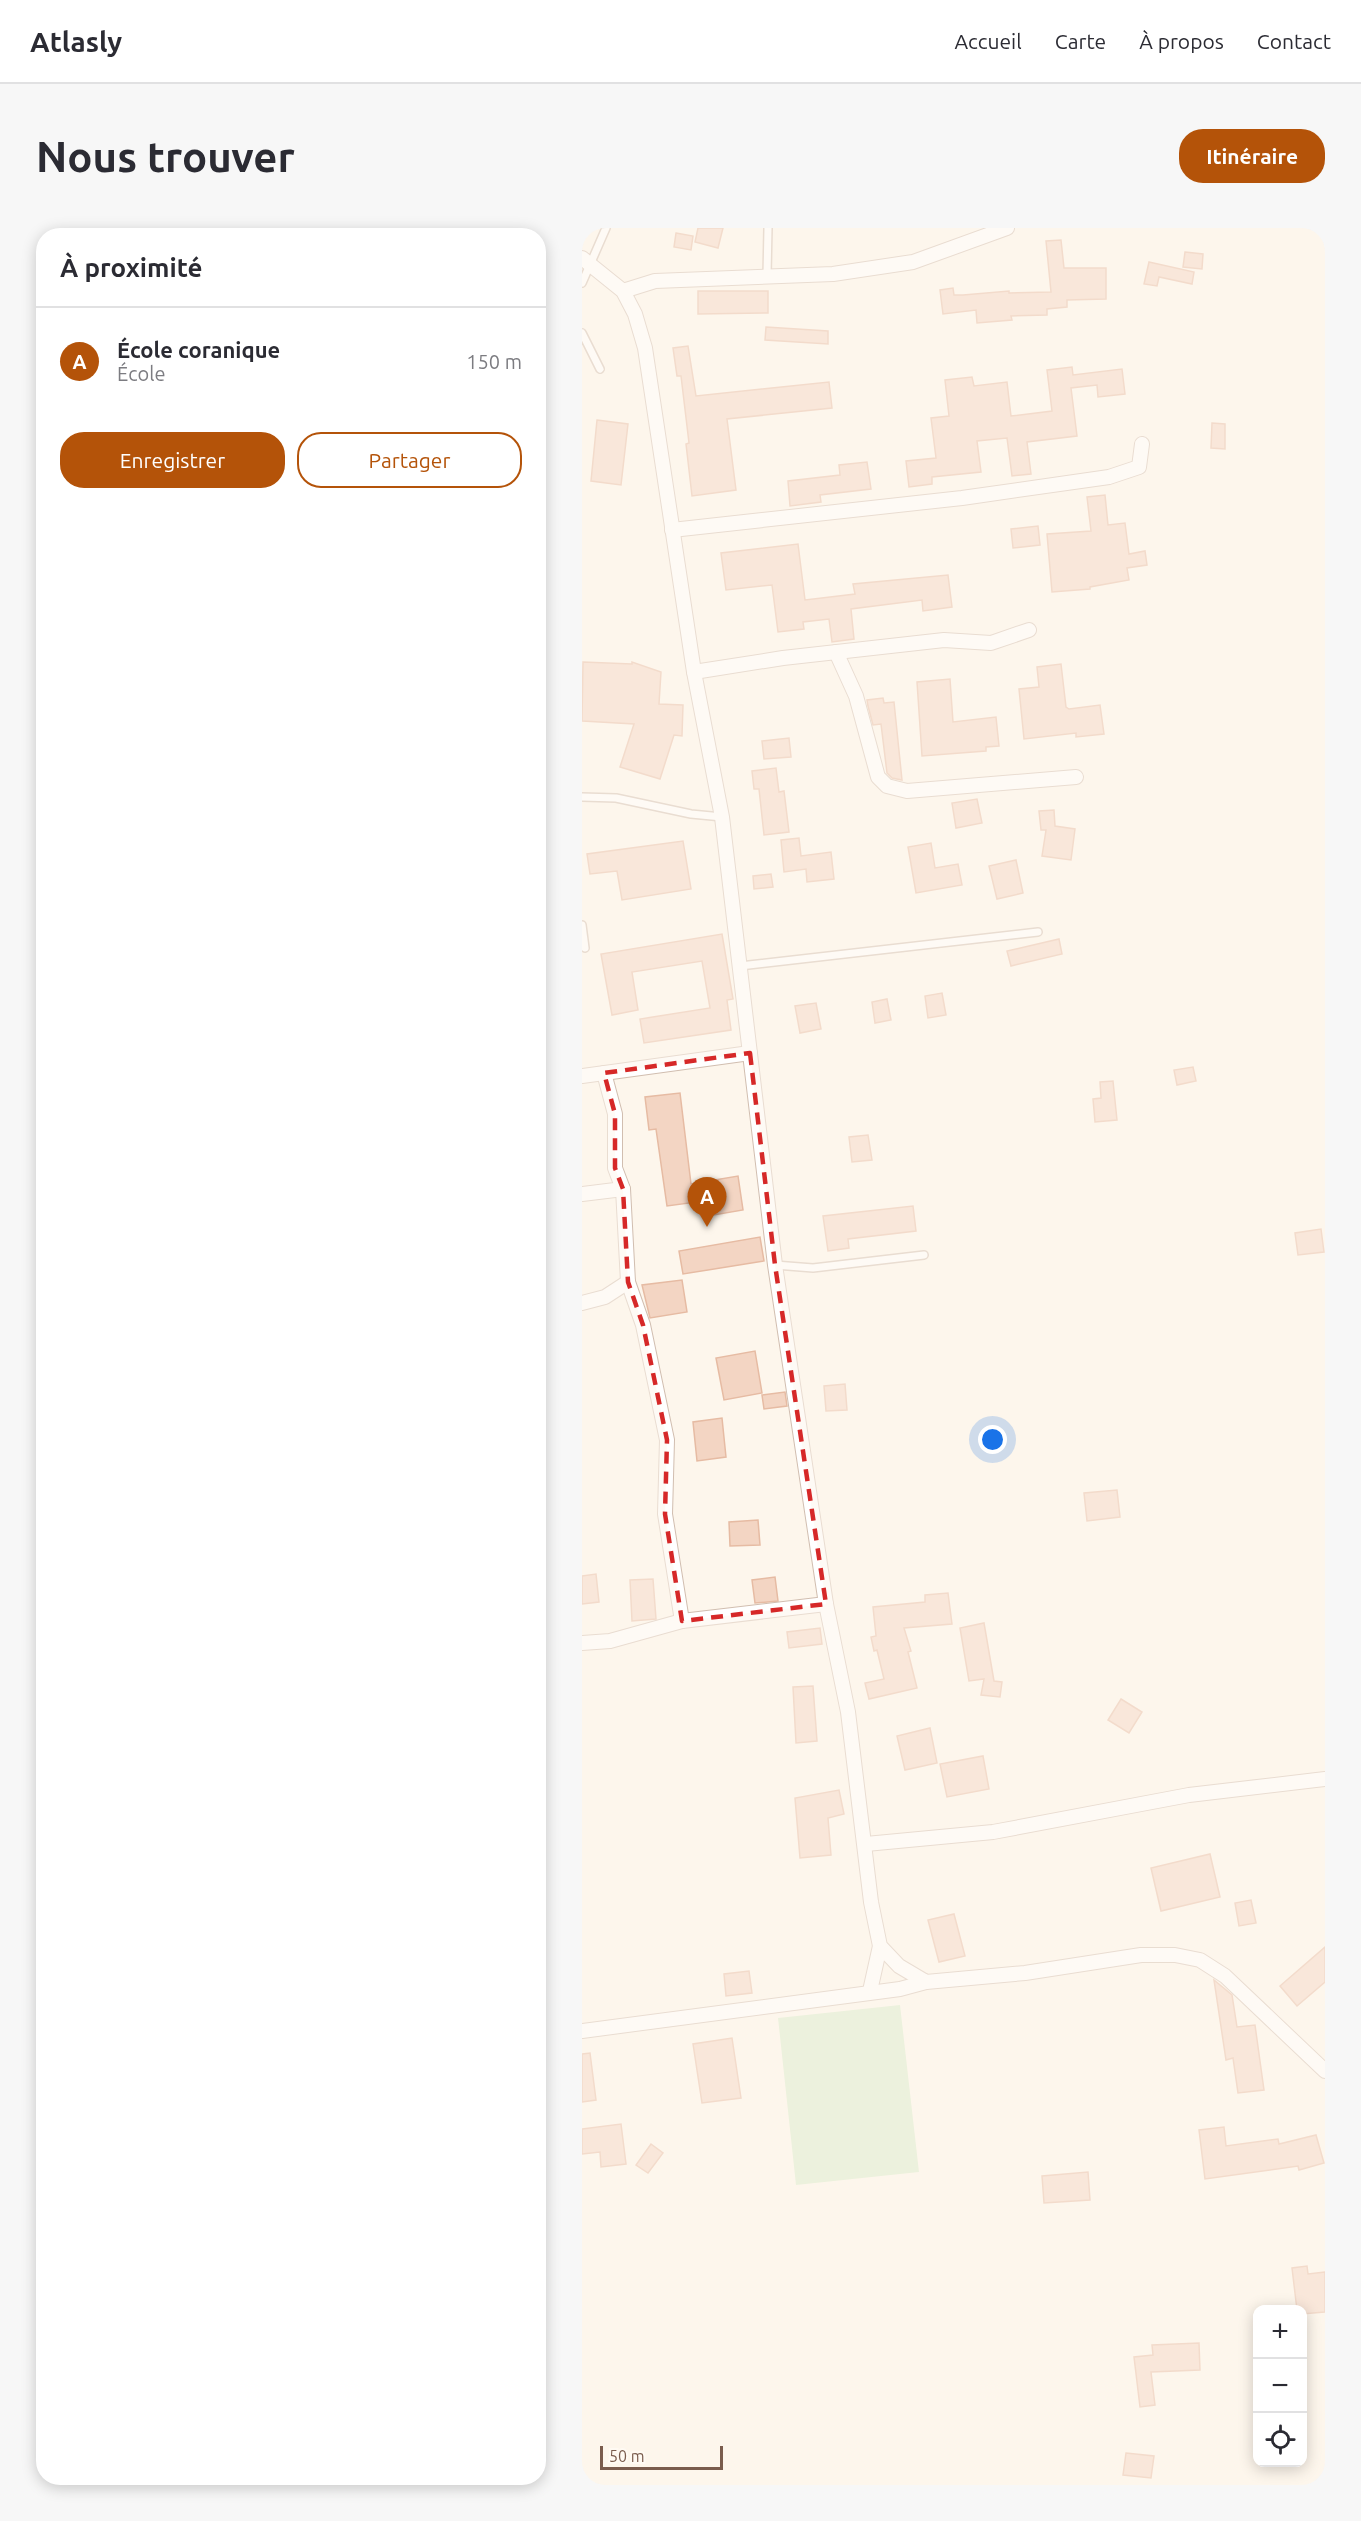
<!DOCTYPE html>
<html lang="fr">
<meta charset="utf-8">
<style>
:root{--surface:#fff;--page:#f7f7f7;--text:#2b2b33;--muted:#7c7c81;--line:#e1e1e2;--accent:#b45309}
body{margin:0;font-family:Ubuntu,sans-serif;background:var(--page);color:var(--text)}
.controls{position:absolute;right:18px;bottom:18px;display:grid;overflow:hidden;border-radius:12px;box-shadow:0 3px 15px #0003}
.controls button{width:54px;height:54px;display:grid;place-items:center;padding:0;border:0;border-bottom:2px solid var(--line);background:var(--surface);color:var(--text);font:30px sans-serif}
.scale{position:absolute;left:18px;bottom:15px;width:123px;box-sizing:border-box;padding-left:6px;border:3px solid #7a5c4d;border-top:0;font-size:16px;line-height:21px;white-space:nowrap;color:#7a5c4d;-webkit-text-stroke:4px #fffaf3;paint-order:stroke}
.you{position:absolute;left:411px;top:1212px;width:21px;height:21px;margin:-15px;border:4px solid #fff;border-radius:50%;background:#1a73e8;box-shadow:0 0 0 9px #1a73e833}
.badge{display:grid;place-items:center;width:39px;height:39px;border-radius:50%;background:var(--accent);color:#fff;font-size:20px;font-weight:700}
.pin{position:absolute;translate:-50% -50px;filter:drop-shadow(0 2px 3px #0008)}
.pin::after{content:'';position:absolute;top:32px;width:21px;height:18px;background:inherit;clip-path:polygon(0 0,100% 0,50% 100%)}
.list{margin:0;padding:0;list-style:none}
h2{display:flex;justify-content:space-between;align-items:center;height:78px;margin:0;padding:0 24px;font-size:26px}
h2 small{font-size:20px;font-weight:400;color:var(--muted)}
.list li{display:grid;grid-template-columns:39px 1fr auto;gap:18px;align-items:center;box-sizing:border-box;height:108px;padding:0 24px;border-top:2px solid var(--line)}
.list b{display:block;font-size:22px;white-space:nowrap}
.list p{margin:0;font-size:20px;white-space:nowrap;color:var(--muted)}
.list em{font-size:20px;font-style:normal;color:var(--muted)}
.actions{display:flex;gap:12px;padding:18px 24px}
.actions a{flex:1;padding:14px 0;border:2px solid var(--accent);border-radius:24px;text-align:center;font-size:21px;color:var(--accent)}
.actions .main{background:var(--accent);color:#fff}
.icon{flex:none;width:33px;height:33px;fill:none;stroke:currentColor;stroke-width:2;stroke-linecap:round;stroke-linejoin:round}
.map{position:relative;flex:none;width:743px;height:2257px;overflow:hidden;border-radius:24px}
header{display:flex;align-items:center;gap:36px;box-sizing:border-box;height:84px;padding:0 30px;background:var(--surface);border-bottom:2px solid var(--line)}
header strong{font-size:28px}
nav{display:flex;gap:33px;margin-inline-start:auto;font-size:21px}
.intro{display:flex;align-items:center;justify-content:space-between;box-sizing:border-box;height:144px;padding:0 36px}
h1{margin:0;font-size:42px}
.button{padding:15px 27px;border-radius:24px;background:var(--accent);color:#fff;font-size:21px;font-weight:700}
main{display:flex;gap:36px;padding:0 36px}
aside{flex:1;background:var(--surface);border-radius:24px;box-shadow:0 3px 15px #0003}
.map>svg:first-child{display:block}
.green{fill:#d8ecc9}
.building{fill:#f3d5c3;stroke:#e6bba3;stroke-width:1.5}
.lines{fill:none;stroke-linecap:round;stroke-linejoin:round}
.lane-casing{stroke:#d1beb0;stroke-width:10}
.street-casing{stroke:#d1beb0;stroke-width:16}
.lane{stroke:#fff;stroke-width:7}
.street{stroke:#fff;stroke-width:14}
.marked{fill:none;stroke:#d62828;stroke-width:4.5;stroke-dasharray:12 8;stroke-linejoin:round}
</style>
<header>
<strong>Atlasly</strong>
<nav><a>Accueil</a><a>Carte</a><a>À propos</a><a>Contact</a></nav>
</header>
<div class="intro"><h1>Nous trouver</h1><a class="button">Itinéraire</a></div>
<main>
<aside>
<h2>À proximité<small></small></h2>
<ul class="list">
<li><span class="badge">A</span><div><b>École coranique</b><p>École</p></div><em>150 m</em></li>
</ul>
<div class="actions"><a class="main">Enregistrer</a><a>Partager</a></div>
</aside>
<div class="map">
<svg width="743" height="2257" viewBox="0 0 743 2257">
<rect width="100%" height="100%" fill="#fdf6ec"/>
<polygon class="green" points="318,1777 337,1944 214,1957 196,1790"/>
<g class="building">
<polygon points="116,0 141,0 136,20 113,14"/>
<polygon points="94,5 111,8 109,22 92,19"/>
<polygon points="479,12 482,40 524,40 524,71 485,72 485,79 465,81 465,87 429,88 430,92 395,95 394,82 361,86 358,62 371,60 372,67 381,67 427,63 427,65 469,64 464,13"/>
<polygon points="603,24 621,26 620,41 601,39"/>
<polygon points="567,34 612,44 610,56 577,49 575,58 562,56"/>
<polygon points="116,63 186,63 186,85 116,86"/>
<polygon points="184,99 246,103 246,116 183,112"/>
<polygon points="106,118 114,168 247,154 250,180 145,191 154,262 110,268 104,216 107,215 99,148 95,148 91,120"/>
<polygon points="490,139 491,147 540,141 543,166 516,169 515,157 489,160 495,208 445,214 449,246 430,248 425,210 395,213 399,244 350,249 350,256 327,259 324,233 354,230 349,190 367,188 363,152 390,149 392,158 425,154 429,188 470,183 465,142"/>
<polygon points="15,192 46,196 39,257 9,253"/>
<polygon points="630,195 643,196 643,221 629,220"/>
<polygon points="285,234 289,261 238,267 239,274 208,278 206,253 258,247 257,237"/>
<polygon points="523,267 526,297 543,295 547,326 563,323 565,337 545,340 547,352 508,359 508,361 470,364 465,306 509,303 505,269"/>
<polygon points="456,298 458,317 431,320 429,301"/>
<polygon points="216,316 223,372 273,366 271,356 366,347 370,379 341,383 340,372 269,381 272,411 250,414 247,391 221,394 222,401 196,404 190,357 144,362 139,325"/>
<polygon points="1,434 50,436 50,434 79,444 77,476 101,477 100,508 92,507 78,551 38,539 52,496 0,493"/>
<polygon points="479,436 484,479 487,481 518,477 522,506 494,509 494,505 442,511 437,461 457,459 455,439"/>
<polygon points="368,451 371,494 414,489 417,518 404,519 404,523 340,528 335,454"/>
<polygon points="301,470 302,475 312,474 320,552 310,550 305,545 299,496 291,497 286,478 285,472"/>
<polygon points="207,510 209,529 182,531 180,513"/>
<polygon points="194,540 197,564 202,563 207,604 182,607 177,561 172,561 170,543"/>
<polygon points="395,571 400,595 374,600 370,575"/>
<polygon points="472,582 473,598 493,601 489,632 460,628 464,602 459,602 457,583"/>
<polygon points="217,610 219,628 249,624 252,651 225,654 224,641 202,644 199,612"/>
<polygon points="101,613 109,661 40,672 35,643 8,646 5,626"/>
<polygon points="349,615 353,640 376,636 380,657 334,665 326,619"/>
<polygon points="434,632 441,665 415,671 407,638"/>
<polygon points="189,646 191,659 172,661 171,648"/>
<polygon points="140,706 151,771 145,772 149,802 62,815 58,791 128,780 120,733 50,744 56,782 30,787 19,726"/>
<polygon points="477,711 480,726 429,738 425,723"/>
<polygon points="360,765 364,787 346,790 343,768"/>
<polygon points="305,771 309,792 293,795 290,774"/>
<polygon points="234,775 239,801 218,805 213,778"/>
<polygon points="611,839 614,853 595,857 592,842"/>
<polygon points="531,853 535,892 513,894 511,871 519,870 518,854"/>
<polygon points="98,865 109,956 156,948 161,982 132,987 129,972 85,978 74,901 67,902 63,869"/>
<polygon points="286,907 290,932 270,934 267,909"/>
<polygon points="331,978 334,1003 266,1011 267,1020 246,1023 241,988"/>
<polygon points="739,1001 742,1024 716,1027 713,1005"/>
<polygon points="178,1009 182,1033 101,1046 97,1023"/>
<polygon points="100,1052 105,1084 68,1090 60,1057"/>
<polygon points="173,1123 180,1165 142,1172 134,1130"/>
<polygon points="263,1156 265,1182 244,1183 242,1158"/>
<polygon points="203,1164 205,1178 182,1181 180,1167"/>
<polygon points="140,1190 144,1229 115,1233 111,1194"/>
<polygon points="535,1262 538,1289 505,1293 502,1265"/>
<polygon points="176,1292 178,1317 148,1318 147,1294"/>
<polygon points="14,1346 17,1374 0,1376 0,1348"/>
<polygon points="193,1349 196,1373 173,1375 170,1352"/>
<polygon points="71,1351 74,1391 50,1393 48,1352"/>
<polygon points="366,1365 370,1396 322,1400 329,1423 326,1424 335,1460 287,1471 283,1455 302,1451 295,1422 292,1423 289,1409 294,1408 291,1379 343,1374 343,1367"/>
<polygon points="402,1395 412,1453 420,1454 418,1469 399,1467 402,1451 387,1453 378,1400"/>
<polygon points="238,1400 240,1416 207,1420 205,1404"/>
<polygon points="231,1458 235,1513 214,1515 211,1459"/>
<polygon points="539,1471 560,1484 547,1505 526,1492"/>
<polygon points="348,1500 355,1535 323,1542 315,1508"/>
<polygon points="401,1528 407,1561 365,1569 358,1536"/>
<polygon points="257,1562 262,1586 246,1590 249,1627 218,1630 213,1570"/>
<polygon points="628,1626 638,1669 579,1683 569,1640"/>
<polygon points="669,1672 674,1695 657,1698 653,1675"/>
<polygon points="372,1686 383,1728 357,1734 346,1692"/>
<polygon points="743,1719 743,1754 715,1778 698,1758"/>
<polygon points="167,1743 170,1765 144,1768 142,1746"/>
<polygon points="632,1752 650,1767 655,1799 673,1797 682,1862 656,1865 651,1830 644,1832"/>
<polygon points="150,1810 159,1870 120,1875 111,1816"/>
<polygon points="8,1825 14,1872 0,1874 0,1826"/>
<polygon points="39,1896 44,1936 19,1939 18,1924 0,1926 0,1901"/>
<polygon points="642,1899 644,1918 696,1911 697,1916 734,1907 742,1935 717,1942 716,1938 623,1951 617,1902"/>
<polygon points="69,1916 81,1925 66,1945 54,1937"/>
<polygon points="506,1944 508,1972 462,1975 460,1948"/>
<polygon points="725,2038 726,2046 743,2044 743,2084 720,2086 720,2082 715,2082 710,2040"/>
<polygon points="617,2115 618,2142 569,2144 573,2177 558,2179 552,2129 571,2127 570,2117"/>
<polygon points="544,2225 572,2228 569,2250 541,2247"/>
</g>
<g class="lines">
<g class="lane-casing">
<g id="lane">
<polyline points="185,47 186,0"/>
<polyline points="0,55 24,0"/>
<polyline points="0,105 18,141"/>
<polyline points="0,569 34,570 109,586 140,589"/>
<polyline points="0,697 3,720"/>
<polyline points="158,738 456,704"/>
<polyline points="193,1037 231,1040 342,1027"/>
</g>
</g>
<g class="street-casing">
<g id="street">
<polyline points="0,30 41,63 53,86 63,120 112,444 140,589 193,1037 244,1376 266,1484 289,1674 298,1718 317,1738 344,1754 443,1745 559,1727 593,1727 618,1732 643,1748 743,1843"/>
<polyline points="41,63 73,53 251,46 331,34 425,0"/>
<polyline points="90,302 380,270 527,249 557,239 560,216"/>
<polyline points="254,424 274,468 296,549 305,558 325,563 494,549"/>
<polyline points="112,444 201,430 362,412 409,415 447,402"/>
<polyline points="0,848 168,825"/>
<polyline points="41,961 46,1054 61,1097 85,1212 83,1286 100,1393 244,1376"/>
<polyline points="0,966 41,961 33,940 33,886 22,845"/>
<polyline points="0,1075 23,1069 46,1054"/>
<polyline points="0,1415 28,1413 100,1393"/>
<polyline points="284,1616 411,1604 607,1567 743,1551"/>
<polyline points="288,1763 298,1718"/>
<polyline points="0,1803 318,1761 344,1754"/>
</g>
</g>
<use href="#lane" class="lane"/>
<use href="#street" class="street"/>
</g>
<path d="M0 0H743V2257H0ZM168,825L193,1037L244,1376L100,1393L83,1286L85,1212L61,1097L46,1054L41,961L33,940V886L22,845Z" fill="#fdf6ec" fill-opacity=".55" fill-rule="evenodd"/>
<path class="marked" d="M168,825L193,1037L244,1376L100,1393L83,1286L85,1212L61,1097L46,1054L41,961L33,940V886L22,845Z"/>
</svg>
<div class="controls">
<button>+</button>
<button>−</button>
<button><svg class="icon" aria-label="locate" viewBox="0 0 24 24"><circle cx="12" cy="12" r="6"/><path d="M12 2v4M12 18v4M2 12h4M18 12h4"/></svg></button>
</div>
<div class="scale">50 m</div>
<div class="you"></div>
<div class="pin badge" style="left:125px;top:999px">A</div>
</div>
</main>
